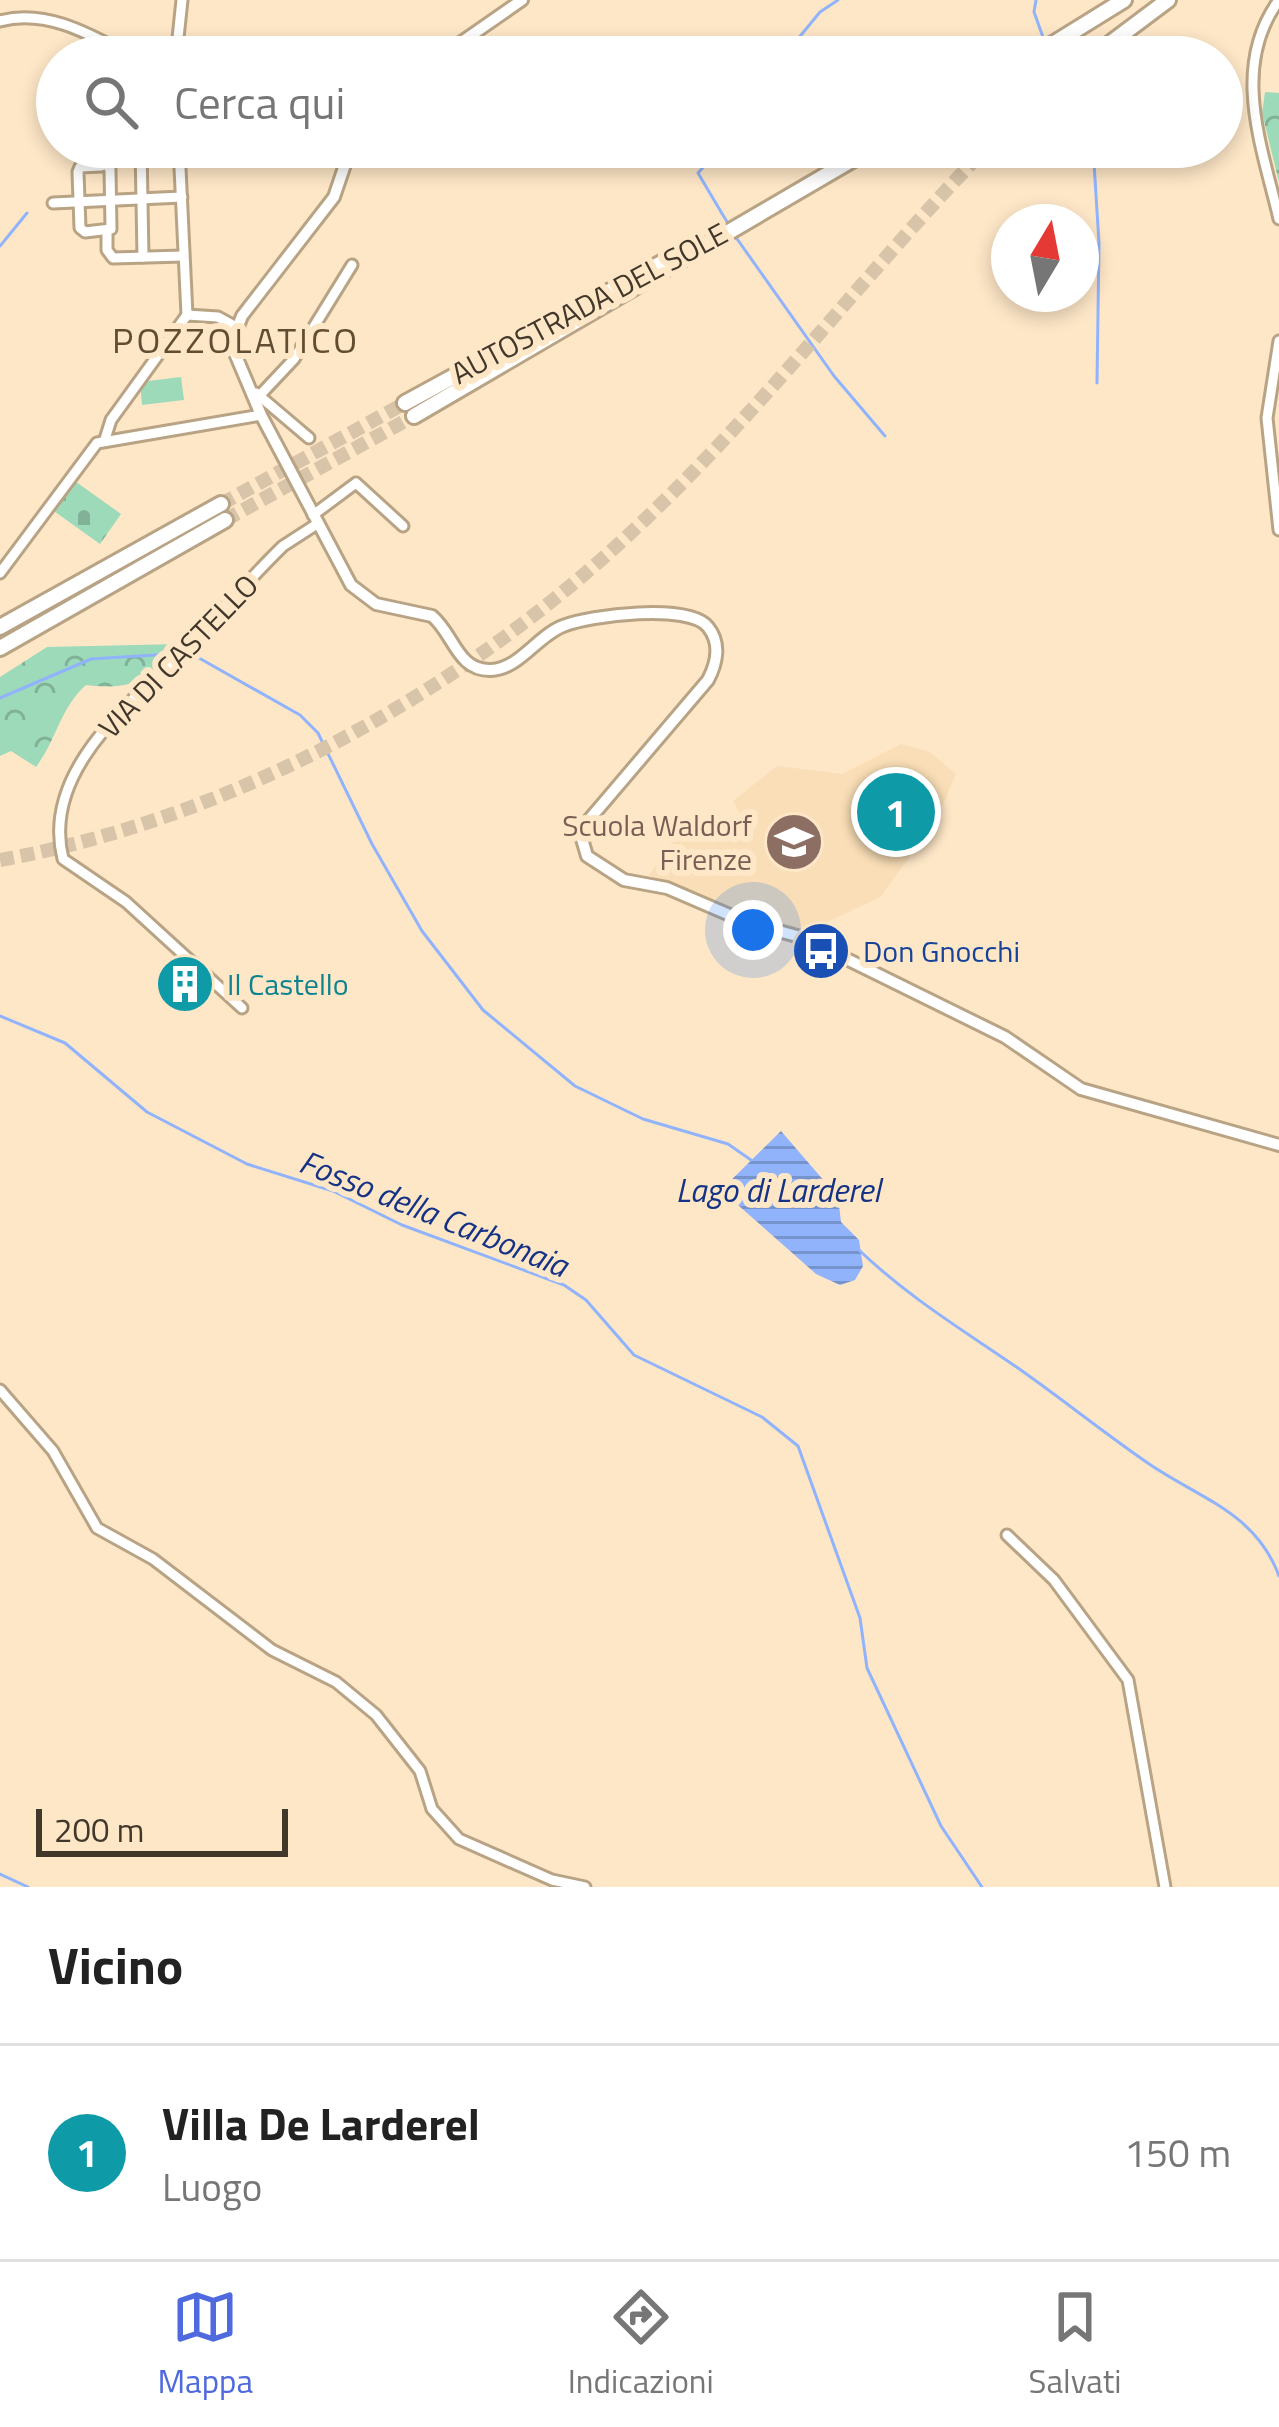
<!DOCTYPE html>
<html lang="it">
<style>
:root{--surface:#fff;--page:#f6f6f6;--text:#222;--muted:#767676;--line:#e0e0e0;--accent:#4f69de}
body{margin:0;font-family:"Titillium Web",sans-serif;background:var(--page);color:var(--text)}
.compass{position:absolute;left:991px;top:204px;width:108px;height:108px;border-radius:50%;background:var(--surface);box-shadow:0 6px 18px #0003;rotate:10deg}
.scale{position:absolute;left:36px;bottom:30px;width:252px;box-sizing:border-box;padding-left:12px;border:6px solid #41382b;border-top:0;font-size:33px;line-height:42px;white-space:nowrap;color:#41382b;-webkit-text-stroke:9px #fee7c7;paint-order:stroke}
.you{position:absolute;left:753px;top:930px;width:42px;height:42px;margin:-30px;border:9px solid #fff;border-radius:50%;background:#1a73e8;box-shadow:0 0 0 18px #1a73e833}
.badge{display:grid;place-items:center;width:78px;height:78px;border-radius:50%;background:var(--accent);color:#fff;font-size:39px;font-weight:700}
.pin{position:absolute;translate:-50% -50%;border:6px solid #fff;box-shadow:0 3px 12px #0006}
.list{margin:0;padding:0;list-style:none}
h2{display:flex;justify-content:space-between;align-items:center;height:156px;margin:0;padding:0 48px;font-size:51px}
h2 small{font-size:39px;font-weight:400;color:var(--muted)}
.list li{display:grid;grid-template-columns:78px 1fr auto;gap:36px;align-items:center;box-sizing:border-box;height:216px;padding:0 48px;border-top:3px solid var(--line)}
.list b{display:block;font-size:45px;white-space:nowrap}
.list p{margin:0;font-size:39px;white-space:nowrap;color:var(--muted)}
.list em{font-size:39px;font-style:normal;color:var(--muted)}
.icon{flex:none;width:66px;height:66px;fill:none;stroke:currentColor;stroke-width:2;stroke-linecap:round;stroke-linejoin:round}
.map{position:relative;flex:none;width:1279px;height:1887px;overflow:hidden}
.search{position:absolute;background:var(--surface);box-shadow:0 6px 18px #0003;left:36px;right:36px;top:36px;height:132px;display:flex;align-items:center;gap:30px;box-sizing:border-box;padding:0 42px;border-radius:66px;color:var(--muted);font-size:45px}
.sheet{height:372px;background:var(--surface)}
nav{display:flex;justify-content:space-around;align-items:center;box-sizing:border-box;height:168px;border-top:3px solid var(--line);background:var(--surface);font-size:33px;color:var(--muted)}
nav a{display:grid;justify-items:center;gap:6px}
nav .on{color:var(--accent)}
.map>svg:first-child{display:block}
.built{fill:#f9deb7}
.forest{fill:url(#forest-crowns)}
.cemetery{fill:url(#cemetery-stones)}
.park{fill:#9cdaba}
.water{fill:url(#water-rules)}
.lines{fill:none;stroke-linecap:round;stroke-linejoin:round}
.stream{stroke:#90b3fc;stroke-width:3}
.highway-tunnel{stroke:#d8c4a8;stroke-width:14;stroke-dasharray:14 7;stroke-linecap:butt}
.minor-casing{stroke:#b8a385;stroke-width:15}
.major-casing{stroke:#b8a385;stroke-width:16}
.highway-casing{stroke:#b8a385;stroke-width:20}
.minor{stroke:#fff;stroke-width:9}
.major{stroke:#fff;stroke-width:10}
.highway{stroke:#fff;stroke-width:14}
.labels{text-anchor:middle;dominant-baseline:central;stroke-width:12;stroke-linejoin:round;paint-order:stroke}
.street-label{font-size:30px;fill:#41382b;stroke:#fee7c7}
.education-label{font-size:30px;fill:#785e54;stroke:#fee7c7;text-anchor:end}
.transit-label{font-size:30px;fill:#164399;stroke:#fee7c7;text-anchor:start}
.culture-label{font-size:30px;fill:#0d838f;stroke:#fee7c7;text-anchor:start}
.water-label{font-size:33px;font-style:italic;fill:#153386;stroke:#fee7c7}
.quarter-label{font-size:36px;letter-spacing:3px;fill:#614e32;stroke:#fee7c7}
</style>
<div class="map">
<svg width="1279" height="1887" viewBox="0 0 1279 1887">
<defs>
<pattern id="forest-crowns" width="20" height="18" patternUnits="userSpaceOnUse" patternTransform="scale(3)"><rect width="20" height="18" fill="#9cdaba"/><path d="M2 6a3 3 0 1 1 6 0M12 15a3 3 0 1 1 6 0" fill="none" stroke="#81b297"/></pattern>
<pattern id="cemetery-stones" width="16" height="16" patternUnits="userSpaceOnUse" patternTransform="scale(3)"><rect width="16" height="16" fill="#9cdaba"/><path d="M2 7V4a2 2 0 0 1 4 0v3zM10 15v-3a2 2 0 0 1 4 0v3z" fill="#81b297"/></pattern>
<pattern id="water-rules" width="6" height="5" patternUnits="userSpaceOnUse" patternTransform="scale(3)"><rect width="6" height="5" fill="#90b3fc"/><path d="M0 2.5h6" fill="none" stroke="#7793cc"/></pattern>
</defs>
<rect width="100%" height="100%" fill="#fee7c7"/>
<polygon class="built" points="901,744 930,752 956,774 942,806 924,823 914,851 880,897 802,934 764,925 649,875 678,833 716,823 741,830 747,826 733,801 777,766 842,774"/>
<g class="forest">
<polygon points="1265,92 1279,93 1279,182 1262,113"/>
<path d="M180,644C144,679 138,691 86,685C60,708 57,739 36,767L11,751L0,756V677L47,647Z"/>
</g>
<polygon class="cemetery" points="72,479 121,514 100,544 51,509"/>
<polygon class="park" points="181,377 184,400 142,405 140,382"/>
<polygon class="water" points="781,1131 838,1197 841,1222 859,1240 863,1266 855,1280 840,1285 816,1274 721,1190"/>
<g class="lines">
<g class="stream">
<polyline points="1036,0 1034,12 1044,40"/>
<polyline points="783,57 820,12 838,0"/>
<polyline points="721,147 698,173 730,227"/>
<polyline points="1093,147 1099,243 1097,383"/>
<polyline points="735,236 834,376 885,436"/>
<polyline points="0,246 27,213"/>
<polyline points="0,698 91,659 170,654 199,658 300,715 318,733 372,844 422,931 483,1010 575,1086 643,1119 728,1144 751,1160"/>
<polyline points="0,1016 65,1043 147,1112 247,1164 333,1191 402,1225 564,1285 586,1300 634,1355 762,1417 798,1446 860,1618 867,1668 941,1826 982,1887"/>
<path d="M859,1250C907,1296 961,1329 1015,1366C1058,1396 1099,1429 1142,1459C1194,1497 1255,1510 1279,1576"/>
<polyline points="0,1874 28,1887"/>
</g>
<g class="highway-tunnel">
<polyline points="221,504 405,403"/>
<polyline points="225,520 414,416"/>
<path d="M0,860C235,818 463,691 636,528C762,410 867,271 987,147"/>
</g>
<g class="minor-casing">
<g id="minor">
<path d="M1279,0C1230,67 1262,146 1279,219"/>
<path d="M0,21C47,8 93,36 133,57"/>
<polyline points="176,57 182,0"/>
<polyline points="141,147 143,257"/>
<polyline points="179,147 187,315"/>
<polyline points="104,162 110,169 111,229 85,232 80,228 78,172 80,167 101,166 104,147"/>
<polyline points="53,203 182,197"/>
<polyline points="107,231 107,250 113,258 183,256"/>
<polyline points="187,315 218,317 236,327"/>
<polyline points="1279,341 1267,418 1279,530"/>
<polyline points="256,393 309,438"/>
<polyline points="262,393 294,359 352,265"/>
<polyline points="105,439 111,420 187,315"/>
<polyline points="313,515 356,483 403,526"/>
<polyline points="0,573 97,443 261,415"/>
<path d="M242,1008L126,902L63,859C40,768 137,698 194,640C224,609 252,576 283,546L317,524"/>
<polyline points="0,1390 53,1451 97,1528 153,1559 272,1650 336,1682 376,1715 420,1771 432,1809 459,1839 552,1880 585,1887"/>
<polyline points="1007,1535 1054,1580 1128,1680 1165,1887"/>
</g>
</g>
<g class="major-casing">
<g id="major">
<polyline points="440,57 522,0"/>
<path d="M351,147L334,197L242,316L231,344L261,415L351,585L376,604L432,616C454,634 457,671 491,670C519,669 537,636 563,626C590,615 689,603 708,627C721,643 717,663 708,680L588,821L582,839L587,856L624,880L667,888L746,922L804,938L1005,1037L1081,1089L1279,1145"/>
</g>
</g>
<g class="highway-casing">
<g id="highway">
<polyline points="1032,57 1124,0"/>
<polyline points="1092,57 1168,0"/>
<polyline points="405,403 667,260"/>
<polyline points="414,416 874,147"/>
<polyline points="0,627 221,504"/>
<polyline points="0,648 225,520"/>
</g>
</g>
<use href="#minor" class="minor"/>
<use href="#major" class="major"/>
<use href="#highway" class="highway"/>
</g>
<defs>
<g id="school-disc" transform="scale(3)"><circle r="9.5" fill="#8d6e63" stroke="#fee7c7"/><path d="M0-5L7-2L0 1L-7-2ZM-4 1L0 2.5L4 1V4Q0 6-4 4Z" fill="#fff"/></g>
<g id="bus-disc" transform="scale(3)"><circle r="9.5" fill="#1a4fb4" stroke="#fee7c7"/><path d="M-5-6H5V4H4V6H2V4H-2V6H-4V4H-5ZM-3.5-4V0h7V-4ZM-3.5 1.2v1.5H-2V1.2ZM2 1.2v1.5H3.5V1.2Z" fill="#fff"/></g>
<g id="building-disc" transform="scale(3)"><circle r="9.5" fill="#0f9aa8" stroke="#fee7c7"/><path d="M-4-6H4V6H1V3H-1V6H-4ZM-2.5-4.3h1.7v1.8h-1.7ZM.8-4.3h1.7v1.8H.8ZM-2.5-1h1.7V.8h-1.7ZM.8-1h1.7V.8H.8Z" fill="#fff"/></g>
</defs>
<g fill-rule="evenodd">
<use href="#school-disc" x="794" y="842"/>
<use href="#bus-disc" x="821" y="951"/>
<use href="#building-disc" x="185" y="984"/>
</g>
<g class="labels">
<g class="street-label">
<text transform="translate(589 303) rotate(-28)">AUTOSTRADA DEL SOLE</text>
<text transform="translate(178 656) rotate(-46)">VIA DI CASTELLO</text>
</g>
<g class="education-label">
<text x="752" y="825">Scuola Waldorf<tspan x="752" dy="34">Firenze</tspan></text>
</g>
<g class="transit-label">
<text x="863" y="951">Don Gnocchi</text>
</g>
<g class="culture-label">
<text x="227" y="984">Il Castello</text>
</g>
<g class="water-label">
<text x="778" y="1190">Lago di Larderel</text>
<text transform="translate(434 1213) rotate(22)">Fosso della Carbonaia</text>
</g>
<g class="quarter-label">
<text x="236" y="339">POZZOLATICO</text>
</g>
</g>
</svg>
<svg class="compass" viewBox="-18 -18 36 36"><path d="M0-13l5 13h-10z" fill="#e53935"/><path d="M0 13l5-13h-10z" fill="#767676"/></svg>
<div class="scale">200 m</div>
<div class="you"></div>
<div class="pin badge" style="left:896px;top:812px;background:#0f9aa8">1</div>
<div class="search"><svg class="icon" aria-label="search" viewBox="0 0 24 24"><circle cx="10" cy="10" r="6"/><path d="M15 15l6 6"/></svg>Cerca qui</div>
</div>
<section class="sheet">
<h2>Vicino<small></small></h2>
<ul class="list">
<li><span class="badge" style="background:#0f9aa8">1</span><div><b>Villa De Larderel</b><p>Luogo</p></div><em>150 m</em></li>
</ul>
</section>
<nav>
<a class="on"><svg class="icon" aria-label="map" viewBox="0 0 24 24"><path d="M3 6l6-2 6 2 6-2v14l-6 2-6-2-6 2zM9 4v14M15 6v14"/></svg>Mappa</a>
<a><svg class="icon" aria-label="directions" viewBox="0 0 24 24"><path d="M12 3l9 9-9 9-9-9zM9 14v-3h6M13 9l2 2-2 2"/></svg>Indicazioni</a>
<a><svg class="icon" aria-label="saved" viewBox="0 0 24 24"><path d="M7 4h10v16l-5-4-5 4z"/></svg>Salvati</a>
</nav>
